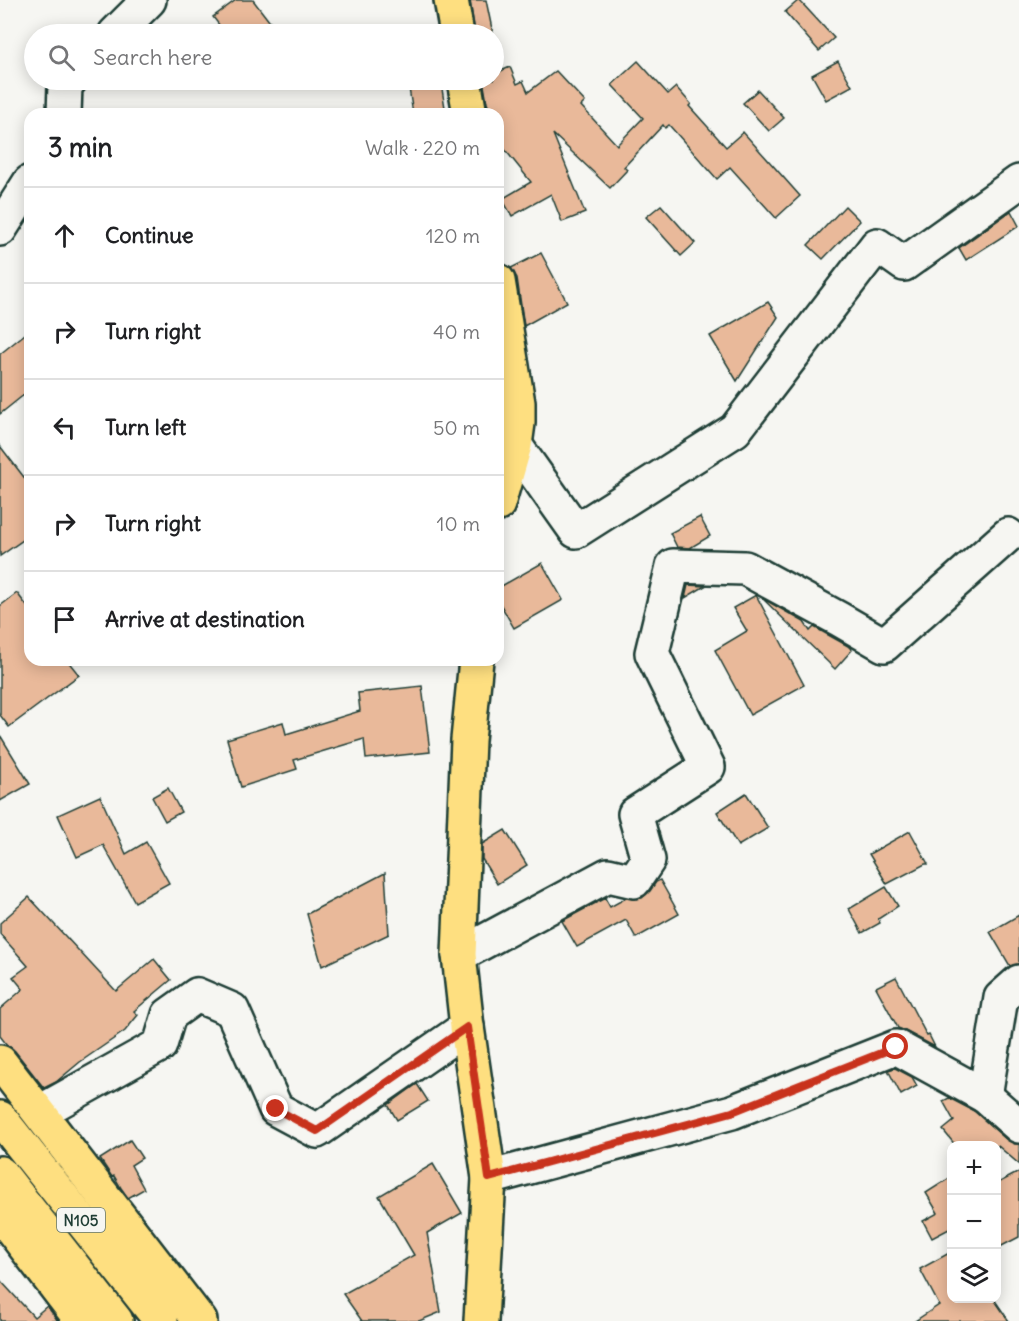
<!DOCTYPE html>
<meta charset="utf-8">
<style>
:root{--surface:#fff;--page:#f6f6f6;--text:#202124;--muted:#757577;--line:#e0e0e0}
body{margin:0;font-family:Delius,sans-serif;background:var(--page);color:var(--text)}
.controls{position:absolute;right:18px;bottom:18px;display:grid;overflow:hidden;border-radius:12px;box-shadow:0 3px 15px #0003}
.controls button{width:54px;height:54px;display:grid;place-items:center;padding:0;border:0;border-bottom:2px solid var(--line);background:var(--surface);color:var(--text);font:30px sans-serif}
.stop{position:absolute;width:18px;height:18px;margin:-14px;border:4px solid #c8321e;border-radius:50%;background:#fff}
.stop.end{background:#c8321e;border-color:#fff;box-shadow:0 2px 6px #0008}
.list{margin:0;padding:0;list-style:none}
h2{display:flex;justify-content:space-between;align-items:center;height:78px;margin:0;padding:0 24px;font-size:26px}
h2 small{font-size:20px;font-weight:400;color:var(--muted)}
.list li{display:grid;grid-template-columns:39px 1fr auto;gap:18px;align-items:center;box-sizing:border-box;height:96px;padding:0 24px;border-top:2px solid var(--line)}
.list b{display:block;font-size:22px;white-space:nowrap}
.list em{font-size:20px;font-style:normal;color:var(--muted)}
.icon{flex:none;width:33px;height:33px;fill:none;stroke:currentColor;stroke-width:2;stroke-linecap:round;stroke-linejoin:round}
.map{position:relative;flex:none;width:1019px;height:1321px;overflow:hidden}
.search{position:absolute;background:var(--surface);box-shadow:0 3px 15px #0003;left:24px;top:24px;width:480px;height:66px;display:flex;align-items:center;gap:15px;box-sizing:border-box;padding:0 21px;border-radius:33px;color:var(--muted);font-size:22px}
.panel{position:absolute;background:var(--surface);box-shadow:0 3px 15px #0003;left:24px;top:108px;width:480px;height:558px;border-radius:18px}
.map>svg:first-child{display:block}
.building{fill:#e9b99a;stroke:#1f3d34;stroke-width:1.5}
.lines{fill:none;stroke-linecap:round;stroke-linejoin:round}
.minor-casing{stroke:#1f3d34;stroke-width:38}
.major-casing{stroke:#1f3d34;stroke-width:38}
.highway-casing{stroke:#1f3d34;stroke-width:38}
.minor{stroke:#f6f6f2;stroke-width:33}
.major{stroke:#fedf80;stroke-width:33}
.highway{stroke:#fedf80;stroke-width:33}
.route{stroke:#c8321e;stroke-width:8}
.labels{text-anchor:middle;dominant-baseline:central;stroke-width:4.5;stroke-linejoin:round;paint-order:stroke}
.shield{fill:#f6f6f2;stroke:#60746d;stroke-width:1.5}
.shield-label{font-size:15px;font-weight:bold;fill:#1f3d34}
</style>
<div class="map">
<svg width="1019" height="1321" viewBox="0 0 1019 1321">
<rect width="100%" height="100%" fill="#f6f6f2"/>
<filter id="ink" filterUnits="userSpaceOnUse"><feTurbulence type="fractalNoise" baseFrequency=".0167" numOctaves="2"/><feDisplacementMap in="SourceGraphic" scale="12" xChannelSelector="R" yChannelSelector="G"/><feConvolveMatrix kernelMatrix="1 2 1 2 8 2 1 2 1" color-interpolation-filters="sRGB"/></filter>
<g filter="url(#ink)">
<g class="building">
<polygon points="236,0 253,0 279,34 226,34 213,17"/>
<polygon points="470,0 486,0 493,34 475,34"/>
<polygon points="799,0 834,38 819,51 785,12"/>
<polygon points="638,61 668,94 676,87 691,104 689,106 726,147 743,132 800,196 776,218 730,167 717,179 669,125 665,128 663,125 624,167 627,170 610,188 553,134 585,213 562,222 551,194 512,216 502,199 531,182 498,141 498,114 491,114 487,103 483,80 494,80 494,74 510,67 517,84 523,81 528,92 556,71 585,102 581,106 617,145 643,118 612,85"/>
<polygon points="838,61 852,86 826,100 812,75"/>
<polygon points="441,83 446,114 413,114 409,88"/>
<polygon points="758,90 784,118 769,131 743,103"/>
<polygon points="661,205 695,243 681,256 646,217"/>
<polygon points="845,206 860,221 823,259 808,245"/>
<polygon points="1011,211 1019,226 966,260 959,248"/>
<polygon points="541,253 567,302 524,326 517,278 511,268"/>
<polygon points="768,302 778,317 737,381 710,336"/>
<polygon points="30,330 30,390 0,414 0,354"/>
<polygon points="0,446 30,485 30,535 0,556"/>
<polygon points="700,517 710,536 690,548 677,547 670,533"/>
<polygon points="542,563 563,600 514,628 498,600 498,588"/>
<polygon points="688,585 705,586 685,598"/>
<polygon points="17,593 30,610 30,660 67,660 79,675 9,727 0,715 0,606"/>
<polygon points="756,595 804,685 750,715 715,650 747,631 733,608"/>
<polygon points="762,598 804,622 810,631 814,627 848,646 852,650 835,669"/>
<polygon points="422,686 430,752 366,759 364,739 294,760 297,769 241,787 227,739 283,722 286,734 360,711 358,693"/>
<polygon points="0,735 30,784 0,801"/>
<polygon points="168,788 181,812 165,821 152,797"/>
<polygon points="746,793 768,828 738,846 717,812"/>
<polygon points="100,796 126,854 146,842 169,883 135,902 103,845 77,857 58,815"/>
<polygon points="505,830 527,865 497,884 482,859 482,844"/>
<polygon points="910,831 928,864 925,864 887,884 869,854"/>
<polygon points="385,873 389,934 322,966 307,914"/>
<polygon points="660,880 679,914 636,938 626,920 577,947 562,921 605,898 610,907 626,898 642,898 650,891 656,882"/>
<polygon points="886,887 898,906 878,919 880,923 862,933 849,909"/>
<polygon points="29,897 116,991 154,959 171,980 134,1011 138,1015 125,1031 80,1062 56,1082 44,1088 15,1051 7,1045 0,1036 0,1009 23,989 13,977 28,966 0,934 0,923"/>
<polygon points="1019,915 1019,964 1010,966 990,932"/>
<polygon points="896,977 927,1036 929,1035 935,1047 905,1031 898,1028 876,987"/>
<polygon points="895,1068 912,1077 917,1086 901,1095 888,1070"/>
<polygon points="417,1084 428,1101 397,1120 388,1105"/>
<polygon points="949,1098 974,1111 1007,1140 1015,1144 1019,1144 1019,1164 998,1146 956,1146 943,1130 954,1121 943,1101"/>
<polygon points="130,1140 142,1158 131,1165 144,1189 128,1198 121,1188 114,1176 112,1177 100,1159"/>
<polygon points="433,1164 462,1213 427,1233 441,1312 419,1321 362,1321 343,1294 414,1255 379,1196"/>
<polygon points="1019,1172 1019,1237 996,1249 996,1184"/>
<polygon points="951,1177 951,1233 949,1229 932,1238 923,1221 938,1213 926,1193"/>
<polygon points="951,1252 951,1299 994,1299 1009,1321 915,1321 939,1305 920,1269"/>
<polygon points="0,1280 34,1317 47,1306 58,1321 0,1321"/>
</g>
<g class="lines">
<g class="minor-casing">
<g id="minor">
<polyline points="115,34 149,0"/>
<polyline points="64,114 65,85 70,80"/>
<polyline points="0,229 30,182"/>
<polyline points="515,445 576,531 735,430 877,245 904,264 1019,182"/>
<polyline points="459,955 608,875 634,881 648,860 635,814 708,767 652,653 673,566 745,568 839,619 884,645 1008,535"/>
<polyline points="985,1096 1019,1126"/>
<polyline points="40,1112 160,1045 169,1015 197,995 232,1010 276,1109 317,1131 467,1027"/>
<polyline points="489,1178 732,1112 896,1047 985,1096 1001,998 1019,982"/>
</g>
</g>
<g class="major-casing">
<g id="major">
<polyline points="451,0 457,34"/>
<polyline points="464,80 470,114"/>
<polyline points="498,281 518,403 518,423 515,445 498,504"/>
<polyline points="476,660 468,740 459,955 467,1027 489,1178 481,1321"/>
<polyline points="0,1062 200,1321"/>
<polyline points="0,1214 82,1321"/>
</g>
</g>
<g class="highway-casing">
<g id="highway">
<polyline points="0,1118 161,1321"/>
<polyline points="0,1173 116,1321"/>
</g>
</g>
<use href="#minor" class="minor"/>
<use href="#major" class="major"/>
<use href="#highway" class="highway"/>
</g>
</g>
<g class="lines" filter="url(#ink)">
<polyline class="route" points="276,1109 317,1131 467,1027 489,1178 732,1112 896,1047"/>
</g>
<g class="labels">
<rect class="shield" x="57" y="1208" width="48" height="24" rx="4.5"/>
<g class="shield-label">
<text x="81" y="1220">N105</text>
</g>
</g>
</svg>
<div class="controls">
<button>+</button>
<button>−</button>
<button><svg class="icon" aria-label="layers" viewBox="0 0 24 24"><path d="M12 4l9 5-9 5-9-5zM3 14l9 5 9-5"/></svg></button>
</div>
<div class="stop" style="left:896px;top:1047px"></div>
<div class="stop end" style="left:276px;top:1109px"></div>
<div class="search"><svg class="icon" aria-label="search" viewBox="0 0 24 24"><circle cx="10" cy="10" r="6"/><path d="M15 15l6 6"/></svg>Search here</div>
<section class="panel">
<h2>3 min<small>Walk · 220 m</small></h2>
<ul class="list">
<li><svg class="icon" aria-label="ahead" viewBox="0 0 24 24"><path d="M12 20V5M6 11l6-6 6 6"/></svg><div><b>Continue</b></div><em>120 m</em></li>
<li><svg class="icon" aria-label="right" viewBox="0 0 24 24"><path d="M7 20v-9h11M14 6l5 5-5 5"/></svg><div><b>Turn right</b></div><em>40 m</em></li>
<li><svg class="icon" aria-label="left" viewBox="0 0 24 24"><path d="M17 20v-9H6M10 6l-5 5 5 5"/></svg><div><b>Turn left</b></div><em>50 m</em></li>
<li><svg class="icon" aria-label="right" viewBox="0 0 24 24"><path d="M7 20v-9h11M14 6l5 5-5 5"/></svg><div><b>Turn right</b></div><em>10 m</em></li>
<li><svg class="icon" aria-label="arrive" viewBox="0 0 24 24"><path d="M6 21V4h12l-3 4 3 4H6"/></svg><div><b>Arrive at destination</b></div></li>
</ul>
</section>
</div>
